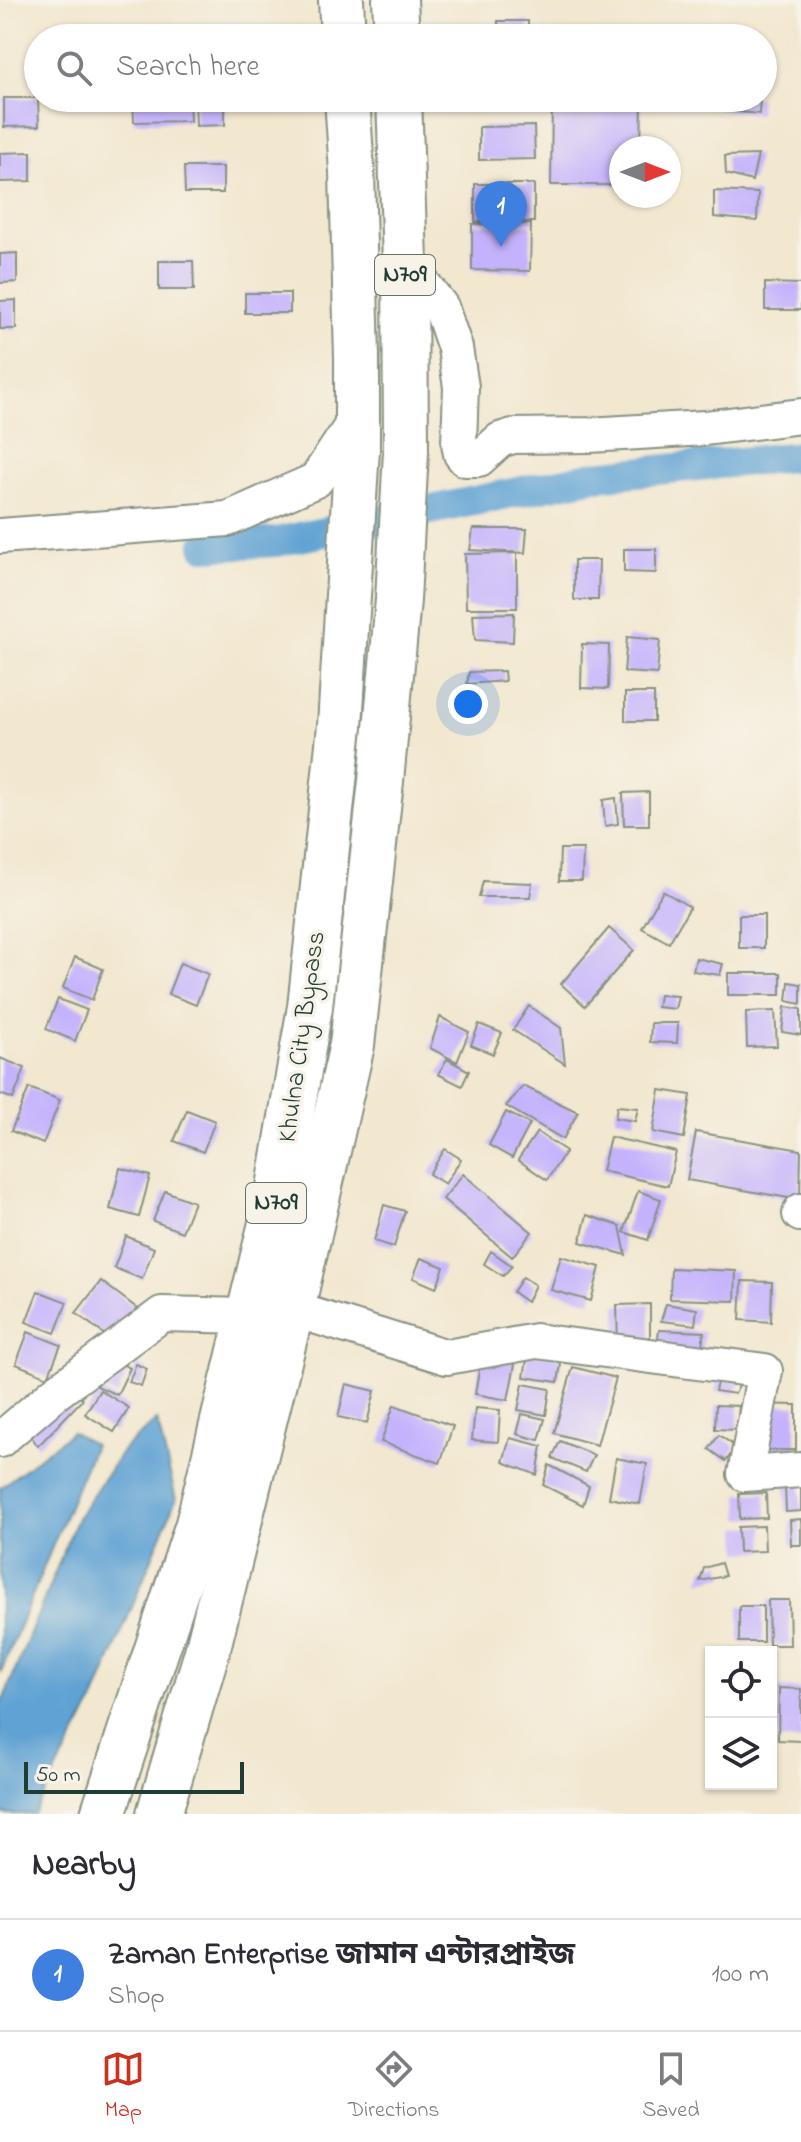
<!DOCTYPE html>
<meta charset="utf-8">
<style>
:root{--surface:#fff;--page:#f7f7f7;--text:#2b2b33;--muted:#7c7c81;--line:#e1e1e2;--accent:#c8321e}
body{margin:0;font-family:"Indie Flower","Noto Sans Bengali",sans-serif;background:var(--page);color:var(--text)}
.controls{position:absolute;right:24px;bottom:24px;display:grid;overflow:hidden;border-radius:0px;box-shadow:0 2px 6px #0004}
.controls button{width:72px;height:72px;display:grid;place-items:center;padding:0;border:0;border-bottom:2px solid var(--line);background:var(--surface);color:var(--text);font:40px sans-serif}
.compass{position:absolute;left:609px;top:136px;width:72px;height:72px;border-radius:50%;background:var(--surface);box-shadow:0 2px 6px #0004;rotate:90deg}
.scale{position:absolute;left:24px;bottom:20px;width:220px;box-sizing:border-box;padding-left:8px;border:4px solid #1f3d34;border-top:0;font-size:22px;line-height:28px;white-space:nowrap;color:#1f3d34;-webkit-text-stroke:6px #f7f3e8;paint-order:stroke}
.you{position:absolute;left:468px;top:704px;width:28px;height:28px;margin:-20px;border:6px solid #fff;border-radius:50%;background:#1a73e8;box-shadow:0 0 0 12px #1a73e833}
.badge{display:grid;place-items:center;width:52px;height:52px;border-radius:50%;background:var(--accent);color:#fff;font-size:26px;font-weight:700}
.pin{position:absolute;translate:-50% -66px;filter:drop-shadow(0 2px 4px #0008)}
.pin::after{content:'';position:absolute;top:42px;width:28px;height:24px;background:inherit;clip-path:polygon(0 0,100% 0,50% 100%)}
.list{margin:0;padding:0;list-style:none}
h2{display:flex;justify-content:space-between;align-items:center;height:104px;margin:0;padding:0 32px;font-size:34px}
h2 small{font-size:26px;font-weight:400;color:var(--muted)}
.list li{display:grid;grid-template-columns:52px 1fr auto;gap:24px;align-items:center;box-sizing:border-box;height:112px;padding:0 32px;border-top:2px solid var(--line)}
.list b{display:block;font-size:30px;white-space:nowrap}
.list p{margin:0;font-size:26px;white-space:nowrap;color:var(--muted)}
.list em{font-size:26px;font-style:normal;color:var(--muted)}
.icon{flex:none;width:44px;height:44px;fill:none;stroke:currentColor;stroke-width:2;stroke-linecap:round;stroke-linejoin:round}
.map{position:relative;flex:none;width:801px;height:1814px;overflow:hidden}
.search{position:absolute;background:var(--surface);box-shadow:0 2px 6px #0004;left:24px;right:24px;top:24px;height:88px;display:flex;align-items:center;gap:20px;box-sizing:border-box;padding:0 28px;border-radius:44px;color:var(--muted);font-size:30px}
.sheet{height:216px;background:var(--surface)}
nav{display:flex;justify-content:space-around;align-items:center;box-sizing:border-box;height:112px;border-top:2px solid var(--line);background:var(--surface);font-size:22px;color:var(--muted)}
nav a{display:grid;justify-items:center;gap:4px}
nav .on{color:var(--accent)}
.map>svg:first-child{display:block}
.water{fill:#5ea2d3;stroke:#3e7084;stroke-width:2}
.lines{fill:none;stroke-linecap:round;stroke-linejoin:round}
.canal{stroke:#5ea2d3;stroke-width:30}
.building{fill:#c5b2fd}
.minor-casing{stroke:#889282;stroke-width:38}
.highway-casing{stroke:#889282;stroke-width:48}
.minor{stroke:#fff;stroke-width:34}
.highway{stroke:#fff;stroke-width:44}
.labels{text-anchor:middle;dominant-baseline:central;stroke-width:7;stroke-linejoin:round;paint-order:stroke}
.shield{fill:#f7f3e8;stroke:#60746a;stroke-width:2}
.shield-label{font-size:24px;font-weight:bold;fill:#1f3d34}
.street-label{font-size:26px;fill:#1f3d34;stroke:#f7f3e8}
</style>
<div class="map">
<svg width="801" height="1814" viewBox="0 0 801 1814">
<rect width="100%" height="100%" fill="#f7f3e8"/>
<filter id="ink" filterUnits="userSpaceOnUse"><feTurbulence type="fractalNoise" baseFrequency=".0125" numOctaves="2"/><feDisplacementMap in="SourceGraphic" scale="16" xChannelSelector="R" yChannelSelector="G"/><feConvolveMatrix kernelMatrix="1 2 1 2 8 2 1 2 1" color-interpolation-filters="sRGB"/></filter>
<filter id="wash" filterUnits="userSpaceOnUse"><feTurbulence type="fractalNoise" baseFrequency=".006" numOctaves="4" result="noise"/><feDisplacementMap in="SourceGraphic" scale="32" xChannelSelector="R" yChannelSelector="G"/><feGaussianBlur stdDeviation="1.8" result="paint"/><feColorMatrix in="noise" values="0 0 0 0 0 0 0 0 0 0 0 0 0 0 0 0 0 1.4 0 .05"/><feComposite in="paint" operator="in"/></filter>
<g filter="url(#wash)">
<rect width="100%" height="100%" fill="#f2e7cf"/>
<g class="water">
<polygon points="157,1420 176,1499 93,1703 33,1814 0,1814 0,1708 77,1518 123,1450"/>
<polygon points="72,1432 94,1445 0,1674 0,1488"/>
</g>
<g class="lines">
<polyline class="canal" points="205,546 276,542 595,476 801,456"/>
</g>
<g id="blocks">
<g class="building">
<rect x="498" y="21" width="30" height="17"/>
<polygon points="4,98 38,98 39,126 4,127"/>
<polygon points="133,98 189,98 190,121 134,122"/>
<polygon points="195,98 225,98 225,125 196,126"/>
<polygon points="552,98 642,98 641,148 621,148 621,185 551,185"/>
<polygon points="716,98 760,98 759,114 716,110"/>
<polygon points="534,126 535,159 479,160 479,127"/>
<polygon points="31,152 31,181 0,182 0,153"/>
<polygon points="758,155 752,181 726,174 725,156"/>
<polygon points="184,167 223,167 223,193 185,193"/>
<rect x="475" y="184" width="59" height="38"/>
<polygon points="714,191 758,193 757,221 714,217"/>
<polygon points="472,224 531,224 530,271 472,270"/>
<polygon points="17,253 17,282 0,283 0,254"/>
<polygon points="159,261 193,261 194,290 159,290"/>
<polygon points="765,283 801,284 801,310 765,310"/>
<rect x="245" y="293" width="45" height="20"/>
<polygon points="16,300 16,329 0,329 0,301"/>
<polygon points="473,529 527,529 525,553 470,550"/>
<polygon points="624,549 656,549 656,573 624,572"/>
<polygon points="517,553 517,608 466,608 465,554"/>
<polygon points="574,560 599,560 598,600 574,600"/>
<polygon points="514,613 513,642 475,640 473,614"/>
<polygon points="627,637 660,640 657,674 624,672"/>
<polygon points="582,644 609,645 608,689 581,688"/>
<polygon points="504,671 505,681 467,684 469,672"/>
<rect x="625" y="693" width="29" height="28"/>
<polygon points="649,792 649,825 624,825 623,793"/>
<polygon points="616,798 618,824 605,826 603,800"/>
<polygon points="560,849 583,849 582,881 559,881"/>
<polygon points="483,881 532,883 530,897 479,897"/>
<polygon points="663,891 690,907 669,943 642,928"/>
<rect x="739" y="915" width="25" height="33"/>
<polygon points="609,928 634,950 585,1006 561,984"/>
<polygon points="75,957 103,969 92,1000 63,988"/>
<polygon points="696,958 723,964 720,975 693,971"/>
<polygon points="180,963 208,974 196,1005 168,994"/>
<rect x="728" y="973" width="53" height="22"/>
<polygon points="789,982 801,984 801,1004 787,1001"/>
<polygon points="659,995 678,996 675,1009 657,1007"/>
<polygon points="58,999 87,1010 75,1041 46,1029"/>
<polygon points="529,1006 561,1028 565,1064 513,1030"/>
<polygon points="785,1007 801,1009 801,1035 782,1032"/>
<polygon points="775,1011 777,1046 747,1047 746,1012"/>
<polygon points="440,1017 469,1032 457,1062 430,1048"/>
<polygon points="651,1023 678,1023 677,1043 650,1042"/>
<polygon points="479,1024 502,1033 493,1054 471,1045"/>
<polygon points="0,1058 25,1068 13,1099 0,1094"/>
<polygon points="447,1059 469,1071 462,1086 438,1074"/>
<polygon points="523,1086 578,1112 563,1139 506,1106"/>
<polygon points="29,1088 60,1100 43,1144 11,1131"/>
<polygon points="660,1090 691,1095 684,1138 653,1132"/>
<polygon points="617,1106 638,1108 635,1121 615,1118"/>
<polygon points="187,1110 215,1121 203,1152 174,1141"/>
<polygon points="506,1112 530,1124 512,1158 489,1145"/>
<polygon points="537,1132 566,1151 547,1180 518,1160"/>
<polygon points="696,1132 801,1150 800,1200 687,1180"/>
<polygon points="610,1137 676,1152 668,1186 602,1171"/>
<polygon points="445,1149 461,1159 445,1184 429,1174"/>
<polygon points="120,1168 150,1176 139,1217 110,1209"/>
<polygon points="463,1174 532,1232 512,1257 443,1199"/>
<polygon points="165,1191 194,1202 182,1232 153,1221"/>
<polygon points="638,1191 661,1199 648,1240 624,1232"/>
<polygon points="384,1205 405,1211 394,1247 374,1241"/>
<polygon points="587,1215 620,1226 626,1255 580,1242"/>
<polygon points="126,1236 154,1248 142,1279 114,1268"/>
<polygon points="491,1251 512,1266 503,1276 484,1264"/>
<polygon points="561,1256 600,1267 591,1301 551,1290"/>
<polygon points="421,1258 444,1267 436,1288 413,1278"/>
<polygon points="671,1268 736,1271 735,1301 670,1299"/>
<polygon points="523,1277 535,1285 527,1302 513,1292"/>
<polygon points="101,1281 138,1309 113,1341 76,1313"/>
<polygon points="742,1281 772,1282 771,1322 740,1320"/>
<polygon points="38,1291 67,1302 55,1333 26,1322"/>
<polygon points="650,1304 650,1348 618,1349 617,1305"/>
<polygon points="666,1304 697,1309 695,1325 661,1321"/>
<polygon points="659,1330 704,1332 698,1373 654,1372"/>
<polygon points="28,1332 61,1345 48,1377 16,1364"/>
<polygon points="482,1352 516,1359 508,1400 475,1394"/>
<polygon points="528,1353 562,1358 558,1382 524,1377"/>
<polygon points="110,1358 130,1368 117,1395 97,1386"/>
<polygon points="136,1364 147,1369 141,1386 129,1382"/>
<polygon points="573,1367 616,1378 597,1445 554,1433"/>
<polygon points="718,1378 741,1382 735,1394 715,1391"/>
<polygon points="346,1384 375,1391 367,1423 338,1417"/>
<polygon points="523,1384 550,1389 546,1415 518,1410"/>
<polygon points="72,1386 83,1399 38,1446 23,1425"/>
<polygon points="100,1390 129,1408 114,1432 85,1414"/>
<polygon points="750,1404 796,1405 796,1450 749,1450"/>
<polygon points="394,1405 453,1426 440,1463 381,1442"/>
<polygon points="716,1405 739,1406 737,1430 715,1429"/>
<polygon points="475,1408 500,1410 498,1442 472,1440"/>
<polygon points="522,1414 545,1419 539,1440 517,1434"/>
<polygon points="719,1435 736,1447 726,1461 709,1449"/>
<polygon points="510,1438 542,1446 537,1475 503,1462"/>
<polygon points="560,1441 594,1455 586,1472 552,1458"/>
<polygon points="616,1458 647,1464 640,1504 609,1498"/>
<polygon points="549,1465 589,1486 583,1505 543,1485"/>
<polygon points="801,1485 801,1511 786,1512 785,1486"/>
<polygon points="766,1493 767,1518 740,1519 739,1494"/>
<polygon points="801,1519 801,1545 791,1545 790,1520"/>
<polygon points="764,1526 765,1551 739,1552 738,1527"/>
<polygon points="721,1563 725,1576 700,1581 704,1568"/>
<polygon points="768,1600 789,1600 790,1645 769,1645"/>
<rect x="739" y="1606" width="24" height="36"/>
<polygon points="779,1688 801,1689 801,1741 778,1740"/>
</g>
</g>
</g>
<g filter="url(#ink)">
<use href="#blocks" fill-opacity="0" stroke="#889282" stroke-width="2"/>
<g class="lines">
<g class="minor-casing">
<g id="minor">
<polyline points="405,261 441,307 455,348 461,387 459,443 461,454 465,459 479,459 500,440 513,436 589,435 705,428 801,416"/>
<polyline points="0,536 228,519 316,480 357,418"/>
<polyline points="800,1214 801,1211"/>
<polyline points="292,1309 447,1357 536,1341 765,1371 745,1474 801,1470"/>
<polyline points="0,1440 55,1393 162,1314 249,1316"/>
</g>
</g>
<g class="highway-casing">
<g id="highway">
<polyline points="341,0 343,38"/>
<polyline points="395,0 397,38"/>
<polyline points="103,1814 198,1524 277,1199 310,1007 340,726 357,449 357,358 352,172 347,98"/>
<polyline points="159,1814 207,1652 292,1309 352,1045 381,781 398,600 406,451 405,261 399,98"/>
</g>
</g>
<use href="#minor" class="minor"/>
<use href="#highway" class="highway"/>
</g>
</g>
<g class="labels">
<g class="shield">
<rect x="375" y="255" width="60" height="40" rx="6"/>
<rect x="246" y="1183" width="60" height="40" rx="6"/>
</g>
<g class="shield-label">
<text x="405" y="275">N709</text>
<text x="276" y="1203">N709</text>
</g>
<g class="street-label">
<text transform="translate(303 1037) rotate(-82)">Khulna City Bypass</text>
</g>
</g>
</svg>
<div class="controls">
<button><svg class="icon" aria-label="locate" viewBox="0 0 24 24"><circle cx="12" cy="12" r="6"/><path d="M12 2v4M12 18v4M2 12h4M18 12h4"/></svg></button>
<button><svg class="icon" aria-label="layers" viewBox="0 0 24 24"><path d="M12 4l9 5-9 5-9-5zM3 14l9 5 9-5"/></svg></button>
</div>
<svg class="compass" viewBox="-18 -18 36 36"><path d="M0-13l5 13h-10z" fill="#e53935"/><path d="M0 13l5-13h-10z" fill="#7c7c81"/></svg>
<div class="scale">50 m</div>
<div class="you"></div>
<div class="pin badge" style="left:501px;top:247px;background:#3f7fe0">1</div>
<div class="search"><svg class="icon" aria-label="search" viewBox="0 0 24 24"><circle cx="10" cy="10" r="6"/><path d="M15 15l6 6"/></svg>Search here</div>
</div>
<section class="sheet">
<h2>Nearby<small></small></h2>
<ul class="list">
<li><span class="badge" style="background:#3f7fe0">1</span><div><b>Zaman Enterprise জামান এন্টারপ্রাইজ</b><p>Shop</p></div><em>100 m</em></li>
</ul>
</section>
<nav>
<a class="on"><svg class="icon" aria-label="map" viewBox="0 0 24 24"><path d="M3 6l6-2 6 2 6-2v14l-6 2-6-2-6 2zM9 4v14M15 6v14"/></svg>Map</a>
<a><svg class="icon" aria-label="directions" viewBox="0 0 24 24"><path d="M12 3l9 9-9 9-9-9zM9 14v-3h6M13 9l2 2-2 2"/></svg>Directions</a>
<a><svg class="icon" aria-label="saved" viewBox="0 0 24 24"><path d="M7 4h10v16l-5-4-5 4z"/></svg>Saved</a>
</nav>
